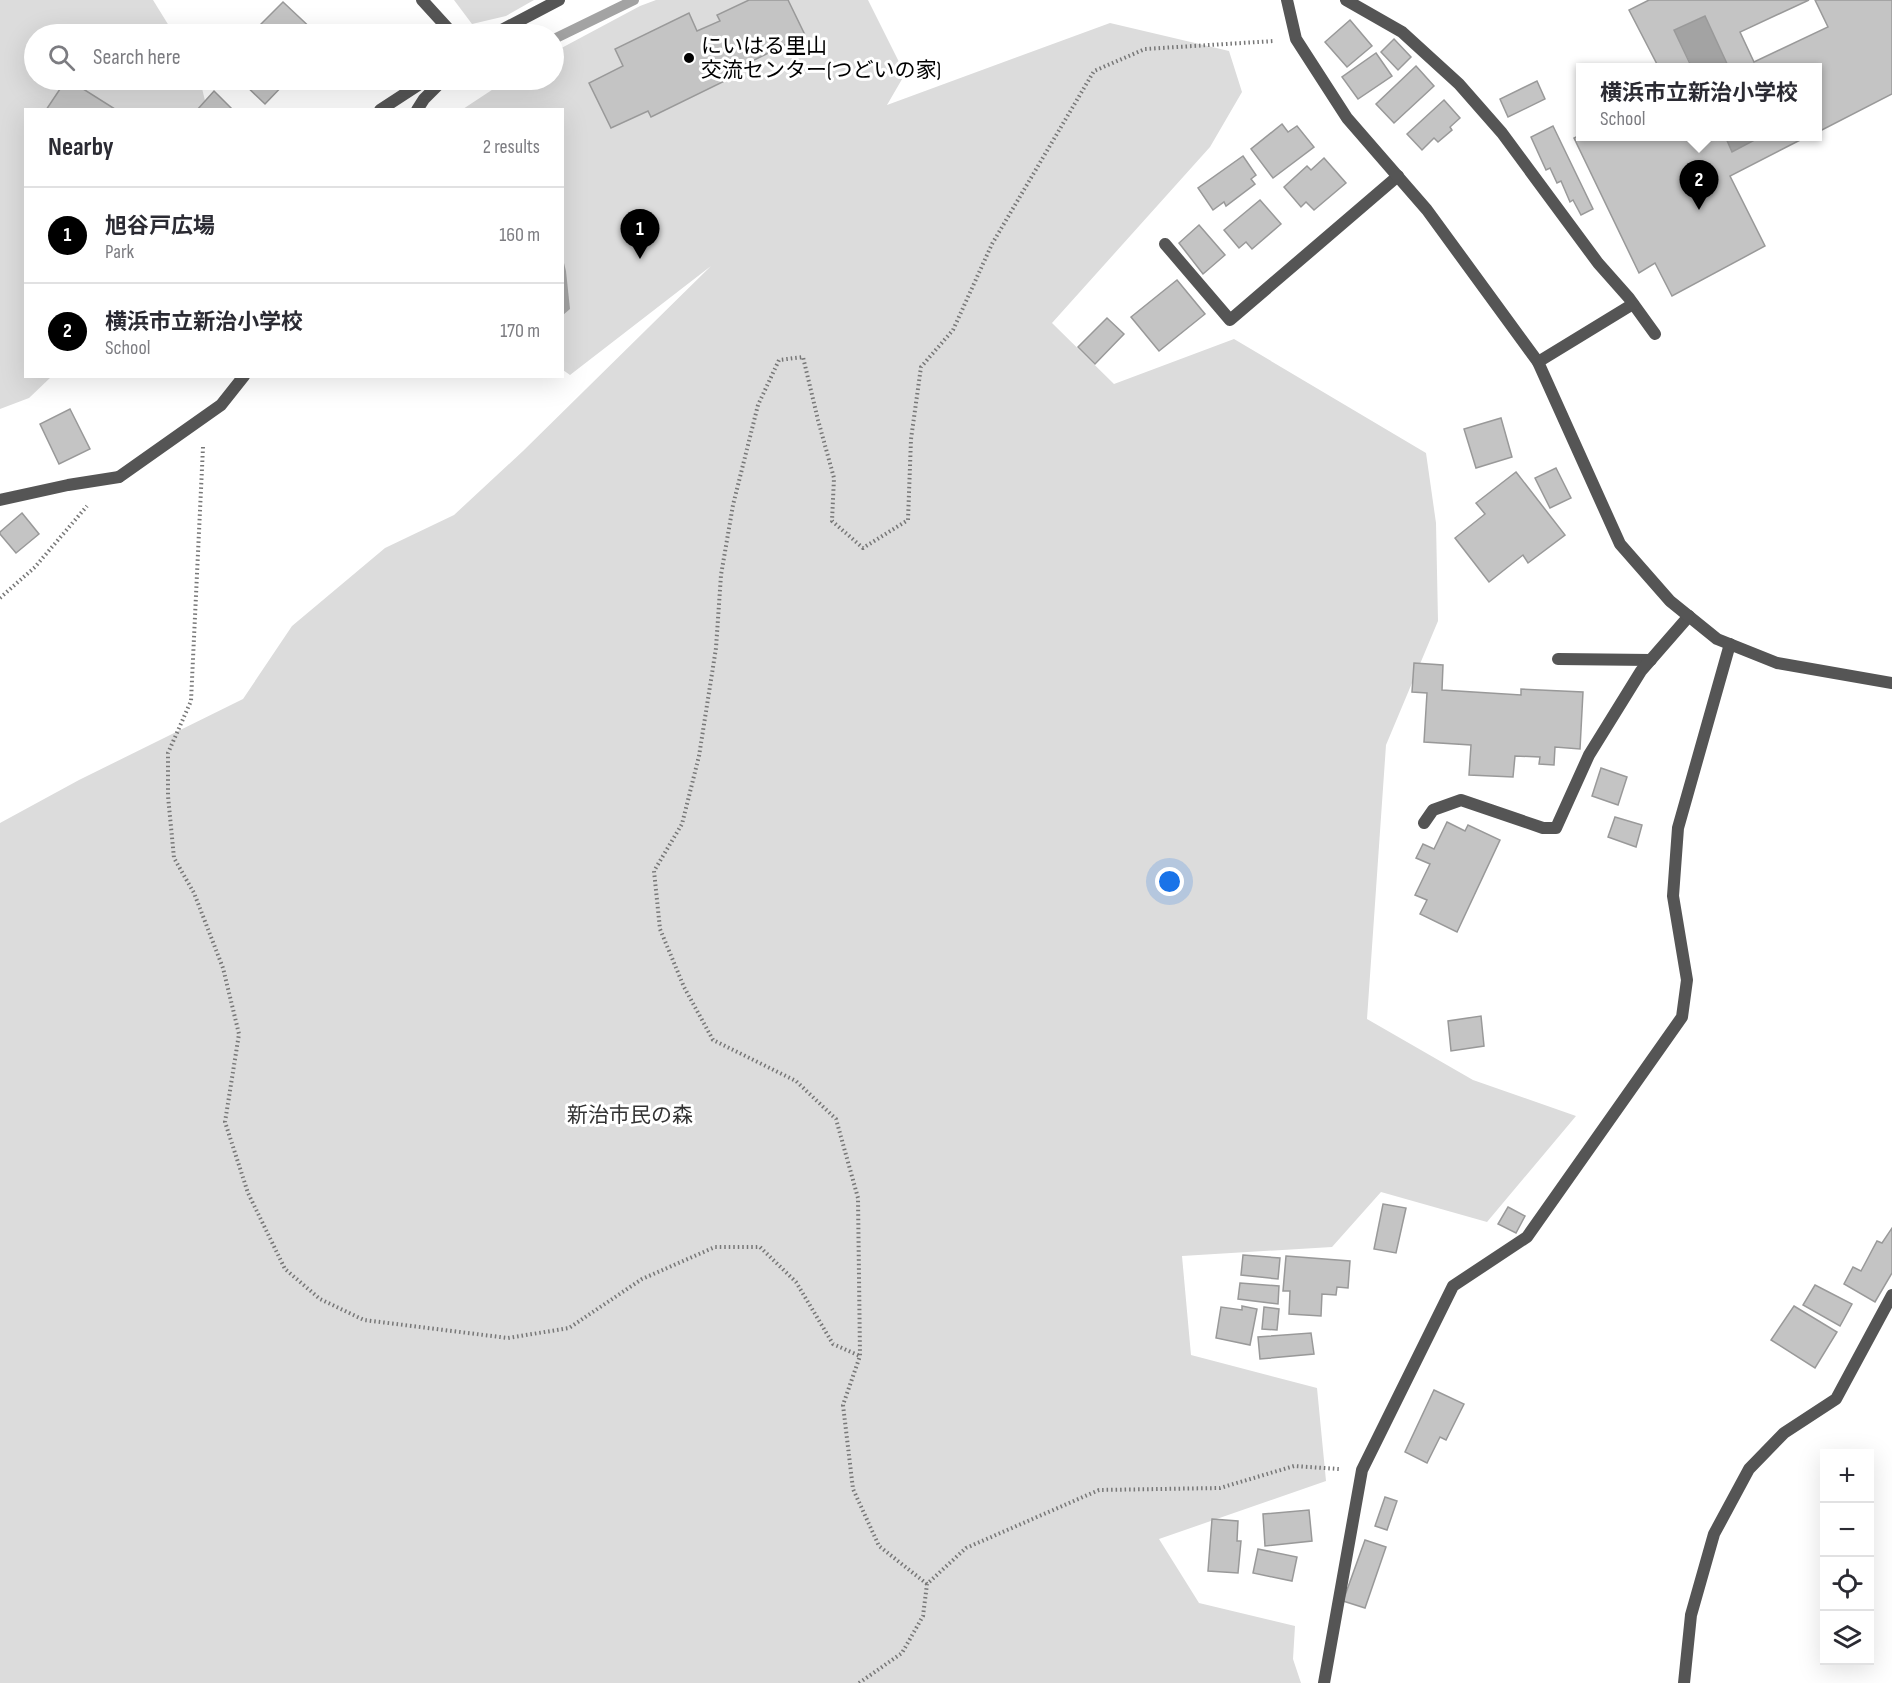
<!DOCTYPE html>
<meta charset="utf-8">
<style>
:root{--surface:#fff;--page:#f7f7f7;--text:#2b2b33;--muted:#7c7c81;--line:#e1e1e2;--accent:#000}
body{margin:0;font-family:"Sofia Sans Condensed","Noto Sans JP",sans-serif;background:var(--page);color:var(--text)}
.controls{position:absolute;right:18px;bottom:18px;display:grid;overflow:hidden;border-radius:0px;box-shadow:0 6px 24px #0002}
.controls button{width:54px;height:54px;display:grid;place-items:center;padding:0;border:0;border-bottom:2px solid var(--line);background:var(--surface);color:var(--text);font:30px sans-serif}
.you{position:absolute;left:1170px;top:882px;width:21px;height:21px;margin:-15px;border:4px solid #fff;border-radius:50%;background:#1a73e8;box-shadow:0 0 0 9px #1a73e833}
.badge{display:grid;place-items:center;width:39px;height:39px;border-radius:50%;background:var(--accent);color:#fff;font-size:20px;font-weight:700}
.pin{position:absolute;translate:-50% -50px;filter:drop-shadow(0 2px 3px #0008)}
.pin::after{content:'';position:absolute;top:32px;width:21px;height:18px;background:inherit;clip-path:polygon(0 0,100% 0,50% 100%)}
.popup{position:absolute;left:1576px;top:63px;width:246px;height:78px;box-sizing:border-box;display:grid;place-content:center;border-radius:0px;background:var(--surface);filter:drop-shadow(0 2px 4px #0005);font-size:20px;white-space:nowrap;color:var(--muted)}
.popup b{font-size:22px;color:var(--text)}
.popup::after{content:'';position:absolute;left:50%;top:100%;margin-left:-12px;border:12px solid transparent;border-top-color:var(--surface)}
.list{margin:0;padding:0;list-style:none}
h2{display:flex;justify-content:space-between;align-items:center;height:78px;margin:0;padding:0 24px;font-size:26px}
h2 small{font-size:20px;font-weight:400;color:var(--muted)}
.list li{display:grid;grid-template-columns:39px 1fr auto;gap:18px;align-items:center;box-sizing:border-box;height:96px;padding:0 24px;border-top:2px solid var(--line)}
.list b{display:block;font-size:22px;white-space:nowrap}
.list p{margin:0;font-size:20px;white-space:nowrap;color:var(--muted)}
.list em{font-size:20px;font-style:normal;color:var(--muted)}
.icon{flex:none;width:33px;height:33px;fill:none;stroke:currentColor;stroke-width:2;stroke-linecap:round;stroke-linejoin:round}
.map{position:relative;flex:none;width:1892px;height:1683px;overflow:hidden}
.search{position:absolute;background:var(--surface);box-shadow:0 6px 24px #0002;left:24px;top:24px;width:540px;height:66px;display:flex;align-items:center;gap:15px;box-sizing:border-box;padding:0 21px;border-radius:33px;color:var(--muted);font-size:22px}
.panel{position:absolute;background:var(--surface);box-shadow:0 6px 24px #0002;left:24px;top:108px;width:540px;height:270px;border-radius:0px}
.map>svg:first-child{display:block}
.green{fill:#dcdcdc}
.water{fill:#a3a3a3}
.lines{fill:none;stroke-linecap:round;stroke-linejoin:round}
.stream{stroke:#a3a3a3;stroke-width:10}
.building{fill:#c4c4c4;stroke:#999;stroke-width:1.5}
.path{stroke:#777;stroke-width:4;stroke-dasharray:1.5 3;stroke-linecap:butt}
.lane{stroke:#555;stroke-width:12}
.street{stroke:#555;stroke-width:12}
.poi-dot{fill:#000;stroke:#fff;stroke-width:2}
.labels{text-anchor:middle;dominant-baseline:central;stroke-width:6;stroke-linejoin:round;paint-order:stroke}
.poi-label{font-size:21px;fill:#000;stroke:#fff;text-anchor:start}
.park-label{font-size:21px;fill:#333;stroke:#fff}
</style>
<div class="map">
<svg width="1892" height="1683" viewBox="0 0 1892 1683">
<rect width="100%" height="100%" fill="#fff"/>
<g class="green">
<polygon points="0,0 153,0 174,34 34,34 34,80 200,80 207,109 26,110 26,376 51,377 29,398 0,409"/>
<polygon points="454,0 534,0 506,16 472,24"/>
<polygon points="656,0 868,0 905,74 887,105 1110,23 1229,51 1242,92 1210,147 1052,323 1114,384 1234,339 1426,453 1436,523 1438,621 1386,745 1367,1019 1473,1080 1576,1116 1487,1222 1381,1192 1332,1247 1182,1256 1191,1355 1317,1388 1326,1481 1159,1539 1199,1603 1295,1626 1293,1659 1301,1683 0,1683 0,823 79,780 243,699 292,626 385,548 454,515 523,451 711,266 570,375 563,370 562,110 463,109 507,80 554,80 554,52 640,6"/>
</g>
<g class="water">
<polygon points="1705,16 1729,67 1692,67 1674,30"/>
<polygon points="1762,136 1732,152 1725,137"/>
<polygon points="563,259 566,271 570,309 563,315"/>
</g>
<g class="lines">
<polyline class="stream" points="554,39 634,0"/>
</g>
<g class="building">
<polygon points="749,0 788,0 805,35 738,68 741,73 651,117 648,111 611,128 589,83 623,66 615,49 689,13 697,31 720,21 717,15"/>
<polygon points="1649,0 1809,0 1740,32 1754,62 1828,27 1815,0 1892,0 1892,94 1818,132 1818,68 1729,68 1705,16 1674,30 1692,68 1659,68 1629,10"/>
<polygon points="283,2 317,34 251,34"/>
<polygon points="1350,20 1372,46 1347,67 1325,42"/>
<polygon points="1394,39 1411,57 1398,70 1381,52"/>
<polygon points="1376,53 1392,76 1358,99 1342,77"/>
<polygon points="1416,66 1434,86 1394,123 1376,104"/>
<polygon points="66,80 69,80 115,109 46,110"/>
<polygon points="240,80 288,80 265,104"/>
<polygon points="1537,81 1545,99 1508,117 1500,99"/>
<polygon points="214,91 233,110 197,110"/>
<polygon points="1444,100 1460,118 1450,127 1452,130 1438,142 1434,138 1422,150 1407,134"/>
<polygon points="1282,124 1288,132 1297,126 1314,147 1273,178 1251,149"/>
<polygon points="1553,126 1593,209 1581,215 1573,200 1570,202 1561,181 1557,183 1550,168 1546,170 1531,137"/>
<polygon points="1580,135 1580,136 1725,136 1732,152 1762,136 1808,136 1730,176 1765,246 1672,296 1655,263 1639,273 1574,138"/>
<polygon points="1243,156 1256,175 1251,179 1255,184 1226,206 1224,202 1213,210 1198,188"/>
<polygon points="1324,158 1346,183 1314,210 1306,202 1301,207 1284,187 1307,166 1311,170"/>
<polygon points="1260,200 1281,224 1252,249 1246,242 1239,248 1224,230"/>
<polygon points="1199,225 1225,255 1203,274 1179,243"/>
<polygon points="1177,280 1205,314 1159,351 1131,317"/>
<polygon points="1107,318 1124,334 1095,364 1078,347"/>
<polygon points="70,409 90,449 59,464 40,424"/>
<polygon points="1501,418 1512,457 1476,468 1464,429"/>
<polygon points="1556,468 1571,498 1550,508 1535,478"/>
<polygon points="1516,472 1565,535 1528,563 1523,555 1489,582 1455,538 1485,514 1476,503"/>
<polygon points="22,513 39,534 16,553 0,534 0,532"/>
<polygon points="1414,663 1443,665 1442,690 1521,695 1521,689 1583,692 1580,749 1555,747 1554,765 1539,764 1540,757 1515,756 1513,777 1469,775 1471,745 1424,742 1427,693 1412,692"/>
<polygon points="1601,768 1627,777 1618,805 1592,796"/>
<polygon points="1615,817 1642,825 1636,847 1608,837"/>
<polygon points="1447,822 1465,831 1468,825 1500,840 1457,932 1420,914 1427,900 1415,895 1430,864 1416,858 1423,844 1434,849"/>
<polygon points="1481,1016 1484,1046 1451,1051 1448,1021"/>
<polygon points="1383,1204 1406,1208 1396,1253 1374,1249"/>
<polygon points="1508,1207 1525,1216 1516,1233 1498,1224"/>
<polygon points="1892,1228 1892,1273 1875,1302 1844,1284 1853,1267 1861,1271 1877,1241 1882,1243"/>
<polygon points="1243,1255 1280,1258 1278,1279 1241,1275"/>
<polygon points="1286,1256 1350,1261 1348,1288 1337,1287 1336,1295 1322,1294 1321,1316 1289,1314 1290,1291 1283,1291"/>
<polygon points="1240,1283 1279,1286 1278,1304 1238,1299"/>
<polygon points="1815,1285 1852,1304 1840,1326 1803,1305"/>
<polygon points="1242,1306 1257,1309 1250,1345 1216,1338 1221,1307 1242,1310"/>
<polygon points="1794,1306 1837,1332 1815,1368 1771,1340"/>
<polygon points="1264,1307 1279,1309 1277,1330 1262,1329"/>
<polygon points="1311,1333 1314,1354 1260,1359 1258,1337"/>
<polygon points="1434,1390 1464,1404 1446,1440 1440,1437 1427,1463 1405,1452"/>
<polygon points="1385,1497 1397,1501 1387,1530 1375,1526"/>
<polygon points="1309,1510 1312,1541 1265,1546 1263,1514"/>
<polygon points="1212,1519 1238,1521 1237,1541 1241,1541 1238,1573 1208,1571"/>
<polygon points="1365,1540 1386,1547 1365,1608 1343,1601"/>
<polygon points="1258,1549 1297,1557 1292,1581 1253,1573"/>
</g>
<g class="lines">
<g class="path">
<polyline points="203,447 191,701 168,753 168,796 174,858 194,893 223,968 239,1034 225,1122 248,1193 285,1269 320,1299 364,1320 508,1338 569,1328 642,1279 715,1247 760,1247 796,1282 833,1344 860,1356"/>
<polyline points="0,598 35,567 87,506"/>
<polyline points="927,1584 879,1546 853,1489 843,1405 860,1356 858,1198 836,1119 796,1081 713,1040 684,987 660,929 654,871 682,824 699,756 716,648 721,575 733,505 758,405 779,360 803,357 818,420 834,478 832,521 863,548 908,520 911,439 921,367 953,330 992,244 1094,71 1145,49 1274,41"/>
<polyline points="859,1683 902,1653 923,1616 927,1584 966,1548 1099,1490 1220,1488 1294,1466 1339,1469"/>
</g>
<g class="lane">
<polyline points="422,0 453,34"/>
<polyline points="1346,0 1402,32 1459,84 1502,133 1598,263 1629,298 1655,334"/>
<polyline points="380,110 426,80"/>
<polyline points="1165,244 1230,320 1398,176"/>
<polyline points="1538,362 1633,304"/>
<polyline points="0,500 68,485 119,477"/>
<polyline points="1558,659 1651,660"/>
<polyline points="1424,823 1433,810 1461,800 1543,828 1556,828 1589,755 1641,671 1689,616"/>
<polyline points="1324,1683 1362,1470 1453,1286 1527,1237 1682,1017 1687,980 1673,896 1678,828 1730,644"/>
<polyline points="1684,1683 1691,1615 1714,1534 1749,1469 1784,1433 1836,1399 1892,1295"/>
</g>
<g class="street">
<polyline points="1287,0 1296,39 1347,118 1427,210 1538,362 1620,544 1670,601 1717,639 1777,663 1892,683"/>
<polyline points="494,34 559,0"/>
<polyline points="417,110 424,99 443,80"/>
<polyline points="119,477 221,405 244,376"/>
</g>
</g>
<circle class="poi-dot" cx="689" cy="58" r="6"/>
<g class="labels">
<g class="poi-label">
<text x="701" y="46">にいはる里山<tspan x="701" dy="24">交流センター(つどいの家)</tspan></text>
</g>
<g class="park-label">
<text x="630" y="1115">新治市民の森</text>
</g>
</g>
</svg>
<div class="controls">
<button>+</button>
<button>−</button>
<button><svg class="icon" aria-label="locate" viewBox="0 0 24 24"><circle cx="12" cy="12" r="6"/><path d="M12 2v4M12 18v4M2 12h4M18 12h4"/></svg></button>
<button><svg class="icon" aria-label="layers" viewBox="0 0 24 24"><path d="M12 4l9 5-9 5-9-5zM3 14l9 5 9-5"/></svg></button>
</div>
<div class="you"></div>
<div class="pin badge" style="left:640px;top:259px">1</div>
<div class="pin badge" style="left:1699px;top:210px">2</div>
<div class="popup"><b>横浜市立新治小学校</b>School</div>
<div class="search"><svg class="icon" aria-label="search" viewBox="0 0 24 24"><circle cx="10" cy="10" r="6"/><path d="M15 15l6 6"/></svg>Search here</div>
<section class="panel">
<h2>Nearby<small>2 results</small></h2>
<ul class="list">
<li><span class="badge">1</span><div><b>旭谷戸広場</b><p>Park</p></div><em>160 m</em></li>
<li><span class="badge">2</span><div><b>横浜市立新治小学校</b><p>School</p></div><em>170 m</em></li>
</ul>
</section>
</div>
